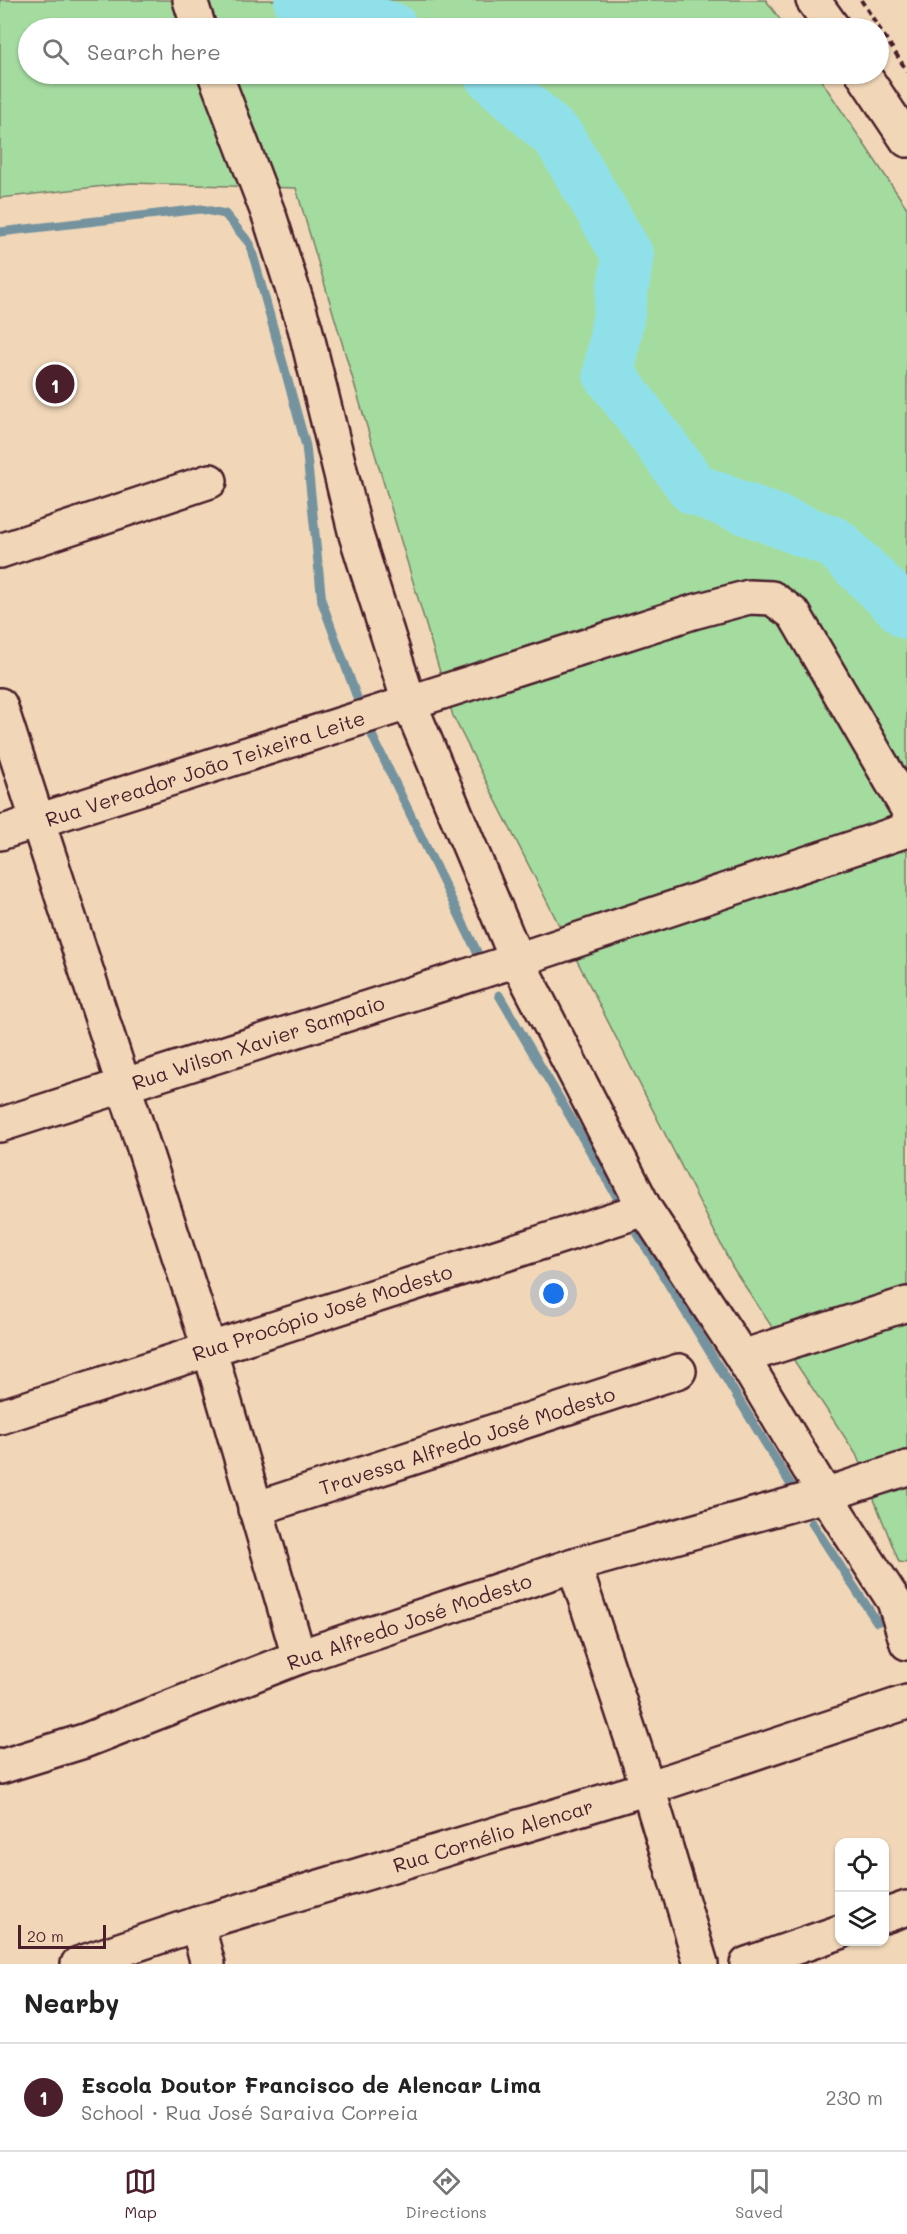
<!DOCTYPE html>
<meta charset="utf-8">
<style>
:root{--surface:#fff;--page:#f6f6f6;--text:#222;--muted:#767676;--line:#e0e0e0;--accent:#4a1f2b}
body{margin:0;font-family:Mali,sans-serif;background:var(--page);color:var(--text)}
.controls{position:absolute;right:18px;bottom:18px;display:grid;overflow:hidden;border-radius:12px;box-shadow:0 2px 4px #0004}
.controls button{width:54px;height:54px;display:grid;place-items:center;padding:0;border:0;border-bottom:2px solid var(--line);background:var(--surface);color:var(--text);font:30px sans-serif}
.scale{position:absolute;left:18px;bottom:15px;width:88px;box-sizing:border-box;padding-left:6px;border:3px solid #4a1f2b;border-top:0;font-size:16px;line-height:21px;white-space:nowrap;color:#4a1f2b;-webkit-text-stroke:4px #f1d7b8;paint-order:stroke}
.you{position:absolute;left:554px;top:1294px;width:21px;height:21px;margin:-15px;border:4px solid #fff;border-radius:50%;background:#1a73e8;box-shadow:0 0 0 9px #1a73e833}
.badge{display:grid;place-items:center;width:39px;height:39px;border-radius:50%;background:var(--accent);color:#fff;font-size:20px;font-weight:700}
.pin{position:absolute;translate:-50% -50%;border:3px solid #fff;box-shadow:0 2px 6px #0006}
.list{margin:0;padding:0;list-style:none}
h2{display:flex;justify-content:space-between;align-items:center;height:78px;margin:0;padding:0 24px;font-size:26px}
h2 small{font-size:20px;font-weight:400;color:var(--muted)}
.list li{display:grid;grid-template-columns:39px 1fr auto;gap:18px;align-items:center;box-sizing:border-box;height:108px;padding:0 24px;border-top:2px solid var(--line)}
.list b{display:block;font-size:22px;white-space:nowrap}
.list p{margin:0;font-size:20px;white-space:nowrap;color:var(--muted)}
.list em{font-size:20px;font-style:normal;color:var(--muted)}
.icon{flex:none;width:33px;height:33px;fill:none;stroke:currentColor;stroke-width:2;stroke-linecap:round;stroke-linejoin:round}
.map{position:relative;flex:none;width:907px;height:1964px;overflow:hidden}
.search{position:absolute;background:var(--surface);box-shadow:0 2px 4px #0004;left:18px;right:18px;top:18px;height:66px;display:flex;align-items:center;gap:15px;box-sizing:border-box;padding:0 21px;border-radius:33px;color:var(--muted);font-size:22px}
.sheet{height:186px;background:var(--surface)}
nav{display:flex;justify-content:space-around;align-items:center;box-sizing:border-box;height:84px;border-top:2px solid var(--line);background:var(--surface);font-size:16px;color:var(--muted)}
nav a{display:grid;justify-items:center;gap:3px}
nav .on{color:var(--accent)}
.map>svg:first-child{display:block}
.green{fill:#a4dca0;stroke:#777e66;stroke-width:1.5}
.lines{fill:none;stroke-linecap:round;stroke-linejoin:round}
.stream{stroke:#74939e;stroke-width:9}
.river{stroke:#90e0ea;stroke-width:52}
.minor-casing{stroke:#4a1f2b;stroke-width:38}
.tertiary-casing{stroke:#4a1f2b;stroke-width:38}
.secondary-casing{stroke:#4a1f2b;stroke-width:38}
.path{stroke:#4a1f2b;stroke-width:4;stroke-dasharray:6 4.5;stroke-linecap:butt}
.minor{stroke:#f1d7b8;stroke-width:33}
.tertiary{stroke:#f1d7b8;stroke-width:33}
.secondary{stroke:#f1d7b8;stroke-width:33}
.labels{text-anchor:middle;dominant-baseline:central;stroke-width:4.5;stroke-linejoin:round;paint-order:stroke}
.street-label{font-size:20px;fill:#4a1f2b;stroke:#f1d7b8}
</style>
<div class="map">
<svg width="907" height="1964" viewBox="0 0 907 1964">
<rect width="100%" height="100%" fill="#f1d7b8"/>
<filter id="ink" filterUnits="userSpaceOnUse"><feTurbulence type="fractalNoise" baseFrequency=".0167" numOctaves="2"/><feDisplacementMap in="SourceGraphic" scale="12" xChannelSelector="R" yChannelSelector="G"/><feConvolveMatrix kernelMatrix="1 2 1 2 8 2 1 2 1" color-interpolation-filters="sRGB"/></filter>
<g filter="url(#ink)">
<polygon class="green" points="0,0 766,0 786,28 28,28 28,74 817,74 907,208 907,1563 899,1562 856,1454 733,1268 453,716 296,188 131,183 0,198"/>
<g class="lines">
<g class="stream">
<polyline points="0,232 201,209 225,214 250,244 306,446 322,602 359,703"/>
<polyline points="371,733 477,952"/>
<polyline points="499,995 617,1197"/>
<polyline points="636,1231 794,1490"/>
<polyline points="812,1523 877,1622"/>
</g>
<g class="river">
<polyline points="301,0 300,3 392,28"/>
<polyline points="489,74 559,138 628,256 609,374 694,489 835,543 907,613"/>
</g>
<g class="minor-casing">
<g id="minor">
<polyline points="190,0 199,28"/>
<polyline points="215,74 270,218 305,328 356,535 409,702 517,960 645,1209 742,1357 825,1495 894,1601 907,1643"/>
<polyline points="0,551 210,481"/>
<polyline points="0,705 209,1348 299,1657"/>
<polyline points="0,833 693,612 749,597 772,598 794,614 907,808"/>
<polyline points="0,1125 517,960 907,830"/>
<polyline points="742,1357 907,1304"/>
<polyline points="255,1509 679,1371"/>
<polyline points="574,1565 648,1788 701,1964"/>
<polyline points="0,1767 84,1741 299,1657 574,1565 825,1495 907,1468"/>
<polyline points="884,1916 907,1908"/>
<polyline points="197,1924 208,1964"/>
<polyline points="78,1964 197,1924 648,1788 907,1702"/>
<polyline points="747,1964 840,1932"/>
</g>
</g>
<g class="tertiary-casing">
<polyline id="tertiary" points="0,1417 645,1209"/>
</g>
<g class="secondary-casing">
<g id="secondary">
<polyline points="813,0 833,28"/>
<polyline points="863,74 907,140"/>
</g>
</g>
<polyline class="path" points="861,0 907,71"/>
<use href="#minor" class="minor"/>
<use href="#tertiary" class="tertiary"/>
<use href="#secondary" class="secondary"/>
</g>
</g>
<g class="labels">
<g class="street-label">
<text transform="translate(205 768) rotate(-18)">Rua Vereador João Teixeira Leite</text>
<text transform="translate(258 1042) rotate(-18)">Rua Wilson Xavier Sampaio</text>
<text transform="translate(322 1312) rotate(-18)">Rua Procópio José Modesto</text>
<text transform="translate(467 1440) rotate(-18)">Travessa Alfredo José Modesto</text>
<text transform="translate(409 1621) rotate(-19)">Rua Alfredo José Modesto</text>
<text transform="translate(493 1835) rotate(-17)">Rua Cornélio Alencar</text>
</g>
</g>
</svg>
<div class="controls">
<button><svg class="icon" aria-label="locate" viewBox="0 0 24 24"><circle cx="12" cy="12" r="6"/><path d="M12 2v4M12 18v4M2 12h4M18 12h4"/></svg></button>
<button><svg class="icon" aria-label="layers" viewBox="0 0 24 24"><path d="M12 4l9 5-9 5-9-5zM3 14l9 5 9-5"/></svg></button>
</div>
<div class="scale">20 m</div>
<div class="you"></div>
<div class="pin badge" style="left:55px;top:384px">1</div>
<div class="search"><svg class="icon" aria-label="search" viewBox="0 0 24 24"><circle cx="10" cy="10" r="6"/><path d="M15 15l6 6"/></svg>Search here</div>
</div>
<section class="sheet">
<h2>Nearby<small></small></h2>
<ul class="list">
<li><span class="badge">1</span><div><b>Escola Doutor Francisco de Alencar Lima</b><p>School · Rua José Saraiva Correia</p></div><em>230 m</em></li>
</ul>
</section>
<nav>
<a class="on"><svg class="icon" aria-label="map" viewBox="0 0 24 24"><path d="M3 6l6-2 6 2 6-2v14l-6 2-6-2-6 2zM9 4v14M15 6v14"/></svg>Map</a>
<a><svg class="icon" aria-label="directions" viewBox="0 0 24 24"><path d="M12 3l9 9-9 9-9-9zM9 14v-3h6M13 9l2 2-2 2"/></svg>Directions</a>
<a><svg class="icon" aria-label="saved" viewBox="0 0 24 24"><path d="M7 4h10v16l-5-4-5 4z"/></svg>Saved</a>
</nav>
